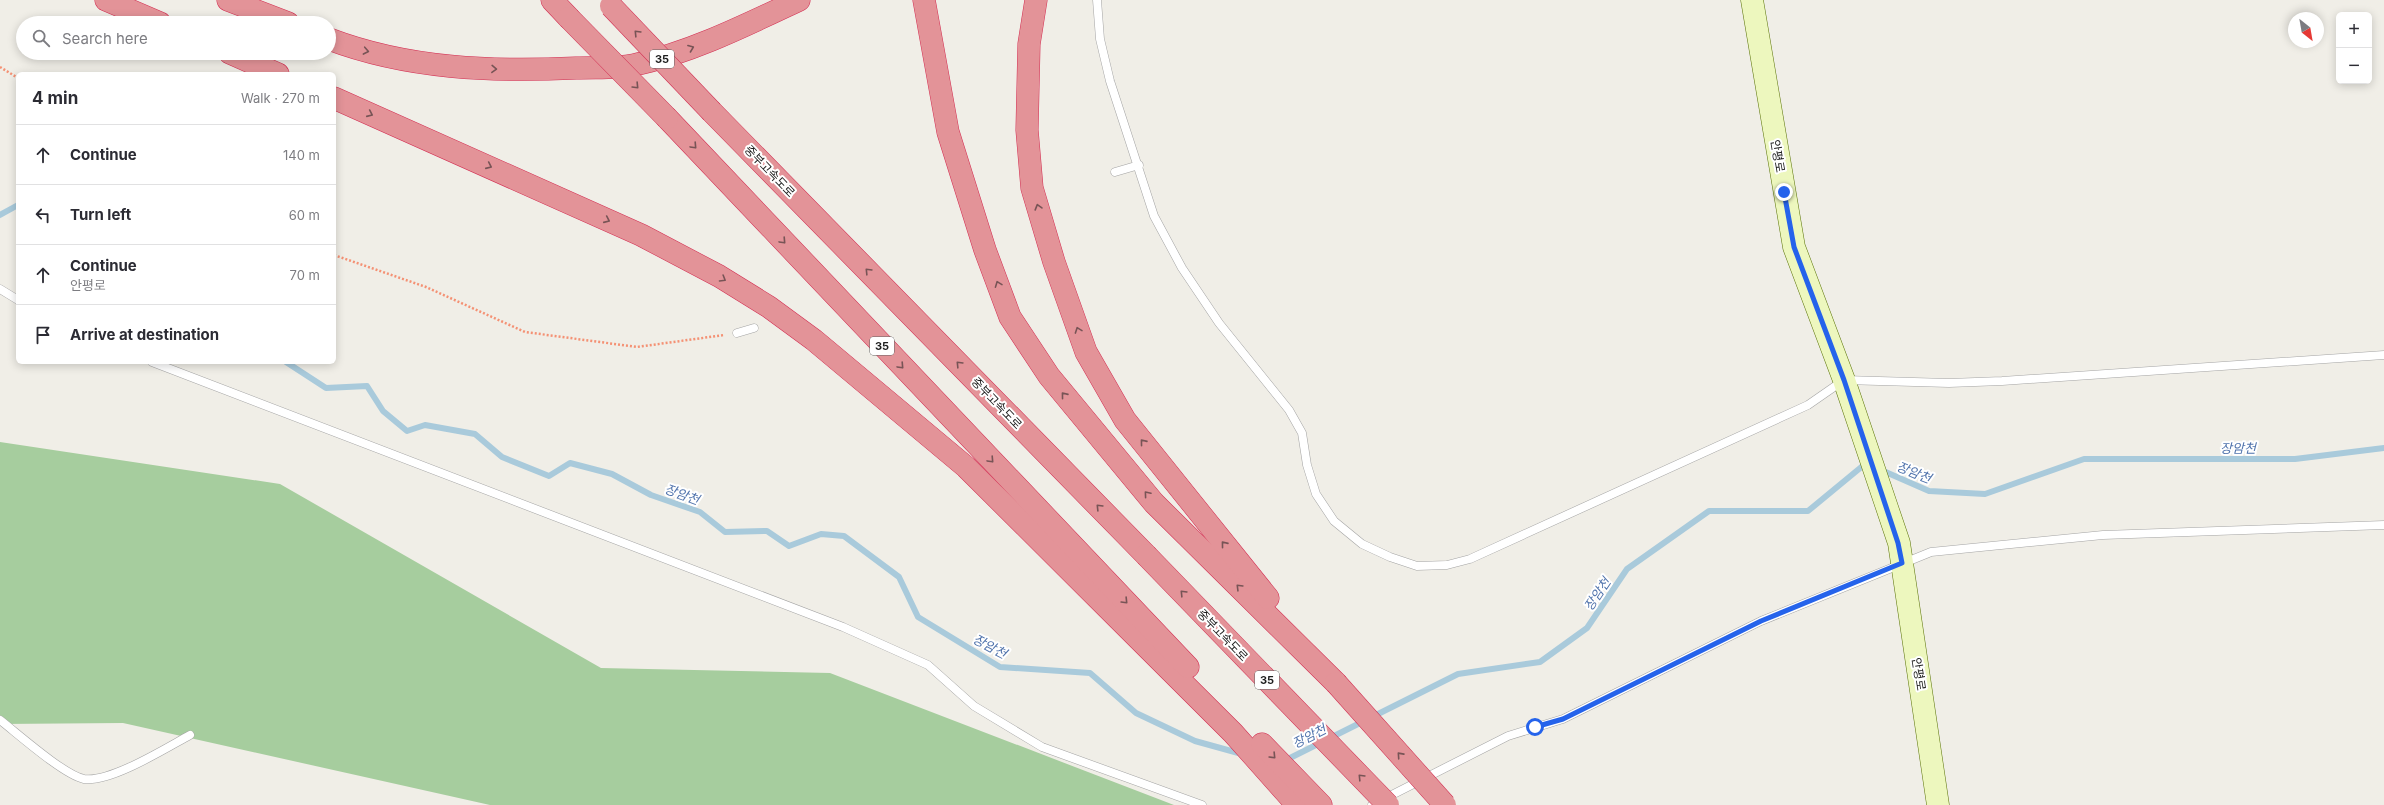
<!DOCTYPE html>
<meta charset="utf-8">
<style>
:root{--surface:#fff;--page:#f2f2f3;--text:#2b2b33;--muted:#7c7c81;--line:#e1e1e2}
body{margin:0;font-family:Inter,"Noto Sans KR",sans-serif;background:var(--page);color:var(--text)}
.controls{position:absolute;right:12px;top:12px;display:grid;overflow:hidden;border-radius:6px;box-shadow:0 2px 10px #0003}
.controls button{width:36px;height:36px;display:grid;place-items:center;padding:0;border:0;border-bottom:1px solid var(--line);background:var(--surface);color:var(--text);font:20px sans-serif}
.compass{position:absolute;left:2288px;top:12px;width:36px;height:36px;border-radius:50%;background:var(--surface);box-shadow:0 2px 10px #0003;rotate:149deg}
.stop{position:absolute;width:12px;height:12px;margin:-9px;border:3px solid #2563eb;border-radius:50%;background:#fff}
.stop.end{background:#2563eb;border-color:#fff;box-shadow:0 1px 4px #0008}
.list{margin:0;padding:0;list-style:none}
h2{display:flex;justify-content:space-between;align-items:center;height:52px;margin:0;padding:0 16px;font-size:17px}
h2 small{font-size:13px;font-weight:400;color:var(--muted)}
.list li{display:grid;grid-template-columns:26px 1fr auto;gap:12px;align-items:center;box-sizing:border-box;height:60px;padding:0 16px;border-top:1px solid var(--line)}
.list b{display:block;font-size:15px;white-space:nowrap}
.list p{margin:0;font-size:13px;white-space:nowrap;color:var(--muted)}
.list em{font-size:13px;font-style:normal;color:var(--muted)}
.icon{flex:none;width:22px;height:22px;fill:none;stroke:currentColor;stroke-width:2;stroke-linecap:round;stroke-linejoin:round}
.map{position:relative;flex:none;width:2384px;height:805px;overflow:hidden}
.search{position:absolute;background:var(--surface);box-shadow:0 2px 10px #0003;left:16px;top:16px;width:320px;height:44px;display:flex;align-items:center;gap:10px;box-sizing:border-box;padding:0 14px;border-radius:22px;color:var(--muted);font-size:15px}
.panel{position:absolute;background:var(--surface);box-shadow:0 2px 10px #0003;left:16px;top:72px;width:320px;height:292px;border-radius:6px}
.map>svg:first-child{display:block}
.forest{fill:#a6cd9e}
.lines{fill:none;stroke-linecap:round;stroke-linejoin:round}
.stream{stroke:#a9cadb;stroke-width:6}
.lane-casing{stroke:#a4a4a4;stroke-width:9}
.secondary-casing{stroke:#5c740a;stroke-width:23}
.highway-casing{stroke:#d32f53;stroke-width:23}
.path{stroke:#f49174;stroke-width:2.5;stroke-dasharray:2 2;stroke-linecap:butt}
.lane{stroke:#fff;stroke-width:8}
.secondary{stroke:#edf7be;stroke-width:22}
.highway{stroke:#e39398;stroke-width:22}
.highway-bridge-casing{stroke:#d32f53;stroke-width:23;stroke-linecap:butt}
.highway-bridge{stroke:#e39398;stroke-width:22}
.oneway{stroke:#785456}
.route{stroke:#2563eb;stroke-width:5}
.labels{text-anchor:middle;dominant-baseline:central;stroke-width:4;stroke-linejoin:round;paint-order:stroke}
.shield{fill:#fff;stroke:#636363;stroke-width:1}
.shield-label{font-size:11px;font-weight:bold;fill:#202020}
.street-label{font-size:12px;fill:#202020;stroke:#fff}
.water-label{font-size:13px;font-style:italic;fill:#5073ac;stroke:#fff}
</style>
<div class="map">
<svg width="2384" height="805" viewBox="0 0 2384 805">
<rect width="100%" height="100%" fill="#f0eee7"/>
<polygon class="forest" points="0,442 280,484 601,668 830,673 1174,805 490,805 123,723 0,724"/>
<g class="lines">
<g class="stream">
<polyline points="0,215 18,205"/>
<polyline points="286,362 326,388 367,386 383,411 407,431 425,425 475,434 502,457 549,476 570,463 612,474 651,495 700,512 725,532 767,531 789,546 821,534 844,536 899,577 918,617 1000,667 1090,673 1136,713 1195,741 1242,754"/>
<polyline points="1881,470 1929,491 1985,494 2084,459 2295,459 2384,448"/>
<polyline points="1284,761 1458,674 1540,662 1587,628 1627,569 1709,511 1808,511 1865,464 1868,465"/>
</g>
<g class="lane-casing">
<g id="lane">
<polyline points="1097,0 1100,39 1110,81 1154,216 1182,268 1219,323 1289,410 1302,433 1307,465 1316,494 1334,521 1362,544 1390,557 1417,566 1447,565 1470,559 1808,405 1844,380 1949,383 2002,381 2384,355"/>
<polyline points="1115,172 1139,165"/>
<polyline points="0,289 18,300"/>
<polyline points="737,333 754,328"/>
<polyline points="152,362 843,627 928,665 974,706 1042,747 1202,805"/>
<path d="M0,720C18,734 64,775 84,779C110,783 166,748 190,735"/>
<polyline points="1372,805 1508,736 1563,719 1761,621 1931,552 2103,535 2384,525"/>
</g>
</g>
<g class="secondary-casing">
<polyline id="secondary" points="1752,0 1794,247 1844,380 1899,543 1938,805"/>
</g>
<g class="highway-casing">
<g id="highway">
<polyline points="106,0 160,23"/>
<polyline points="228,0 288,23"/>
<polyline points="552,0 569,18"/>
<polyline points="924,0 948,132 985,250 1010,317 1049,376 1154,503 1336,683"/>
<polyline points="1036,0 1029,44 1027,130 1032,188 1054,262 1086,352 1125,420 1268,598"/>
<path d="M329,39C408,69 493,72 576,68C595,67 616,69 634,65C692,52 746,25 799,0"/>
<polyline points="230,53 278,74"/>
<polyline points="334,98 641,235 719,276 769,307 814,340 966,467 1233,733 1297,805"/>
<polyline points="712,112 1146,555"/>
<polyline points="667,118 1188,667"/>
<polyline points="1262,744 1321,805"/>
</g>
</g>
<g class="path">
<polyline points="0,67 18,78"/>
<polyline points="334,255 426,287 525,332 637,347 724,335"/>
</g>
<use href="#lane" class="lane"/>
<use href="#secondary" class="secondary"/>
<use href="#highway" class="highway"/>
<g class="highway-bridge-casing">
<g id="highway-bridge">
<polyline points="611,6 712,112"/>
<polyline points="569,18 667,118"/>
<polyline points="1146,555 1388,805"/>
<polyline points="1336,683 1445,805"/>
</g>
</g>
<use href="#highway-bridge" class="highway-bridge"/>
</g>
<defs><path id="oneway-chevron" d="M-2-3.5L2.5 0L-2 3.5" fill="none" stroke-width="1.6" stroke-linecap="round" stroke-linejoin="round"/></defs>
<g class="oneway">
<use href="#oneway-chevron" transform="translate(637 33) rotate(-134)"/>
<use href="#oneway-chevron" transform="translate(691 48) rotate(-21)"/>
<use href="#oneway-chevron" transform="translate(366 51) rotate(11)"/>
<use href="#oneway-chevron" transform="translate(494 69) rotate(2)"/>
<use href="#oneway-chevron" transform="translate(636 86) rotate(46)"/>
<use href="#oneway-chevron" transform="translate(370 114) rotate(24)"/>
<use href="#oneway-chevron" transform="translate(694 146) rotate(47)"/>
<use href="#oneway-chevron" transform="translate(489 166) rotate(24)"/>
<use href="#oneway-chevron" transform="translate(1038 207) rotate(-106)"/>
<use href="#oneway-chevron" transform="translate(607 220) rotate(24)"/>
<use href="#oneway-chevron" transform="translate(783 241) rotate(47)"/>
<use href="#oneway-chevron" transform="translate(868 271) rotate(-134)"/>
<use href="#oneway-chevron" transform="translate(723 279) rotate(31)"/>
<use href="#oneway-chevron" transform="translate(998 284) rotate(-111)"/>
<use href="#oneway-chevron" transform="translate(1078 330) rotate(-110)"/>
<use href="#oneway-chevron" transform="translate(959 364) rotate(-134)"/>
<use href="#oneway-chevron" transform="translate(901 366) rotate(47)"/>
<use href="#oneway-chevron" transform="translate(1064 395) rotate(-129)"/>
<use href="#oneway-chevron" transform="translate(1143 442) rotate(-129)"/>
<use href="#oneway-chevron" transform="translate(991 460) rotate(47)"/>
<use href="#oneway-chevron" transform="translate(1147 494) rotate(-130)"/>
<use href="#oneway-chevron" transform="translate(1099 507) rotate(-134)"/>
<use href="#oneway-chevron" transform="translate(1224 544) rotate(-129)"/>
<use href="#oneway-chevron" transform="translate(1239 587) rotate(-135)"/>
<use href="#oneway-chevron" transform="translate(1183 593) rotate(-134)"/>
<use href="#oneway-chevron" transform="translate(1125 601) rotate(46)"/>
<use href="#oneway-chevron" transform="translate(1400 755) rotate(-132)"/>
<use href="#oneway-chevron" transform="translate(1273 756) rotate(46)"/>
<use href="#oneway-chevron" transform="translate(1361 777) rotate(-134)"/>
</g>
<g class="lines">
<polyline class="route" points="1535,727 1563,719 1761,621 1902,563 1898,543 1844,380 1794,247 1784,192"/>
</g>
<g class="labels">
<g class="shield">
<rect x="650" y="50" width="24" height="18" rx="3"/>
<rect x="870" y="337" width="24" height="18" rx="3"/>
<rect x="1255" y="671" width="24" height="18" rx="3"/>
</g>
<g class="shield-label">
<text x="662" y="59">35</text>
<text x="882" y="346">35</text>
<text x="1267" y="680">35</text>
</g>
<g class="street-label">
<text transform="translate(1778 156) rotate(80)">안평로</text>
<text transform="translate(770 171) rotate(46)">중부고속도로</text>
<text transform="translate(997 403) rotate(46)">중부고속도로</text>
<text transform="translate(1223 635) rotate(46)">중부고속도로</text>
<text transform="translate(1919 674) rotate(81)">안평로</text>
</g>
<g class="water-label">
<text x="2238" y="448">장암천</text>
<text transform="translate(1914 472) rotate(22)">장암천</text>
<text transform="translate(682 494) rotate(20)">장암천</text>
<text transform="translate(1597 594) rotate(-56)">장암천</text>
<text transform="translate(990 646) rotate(28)">장암천</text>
<text transform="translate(1309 736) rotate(-27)">장암천</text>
</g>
</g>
</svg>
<div class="controls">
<button>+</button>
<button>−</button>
</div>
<svg class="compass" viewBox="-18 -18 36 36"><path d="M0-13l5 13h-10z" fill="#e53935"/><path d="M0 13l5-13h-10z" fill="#7c7c81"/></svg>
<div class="stop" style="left:1535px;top:727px"></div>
<div class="stop end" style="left:1784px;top:192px"></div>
<div class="search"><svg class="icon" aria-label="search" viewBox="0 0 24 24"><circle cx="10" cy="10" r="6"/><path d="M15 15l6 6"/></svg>Search here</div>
<section class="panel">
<h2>4 min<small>Walk · 270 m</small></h2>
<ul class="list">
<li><svg class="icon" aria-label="ahead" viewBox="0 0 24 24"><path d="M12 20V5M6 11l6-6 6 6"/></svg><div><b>Continue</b></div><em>140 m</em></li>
<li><svg class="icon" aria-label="left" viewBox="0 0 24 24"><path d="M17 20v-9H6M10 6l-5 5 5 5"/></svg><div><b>Turn left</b></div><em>60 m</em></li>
<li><svg class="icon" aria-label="ahead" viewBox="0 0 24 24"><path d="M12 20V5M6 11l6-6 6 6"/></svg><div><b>Continue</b><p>안평로</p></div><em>70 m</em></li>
<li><svg class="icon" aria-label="arrive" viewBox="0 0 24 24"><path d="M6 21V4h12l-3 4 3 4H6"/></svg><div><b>Arrive at destination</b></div></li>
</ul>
</section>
</div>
